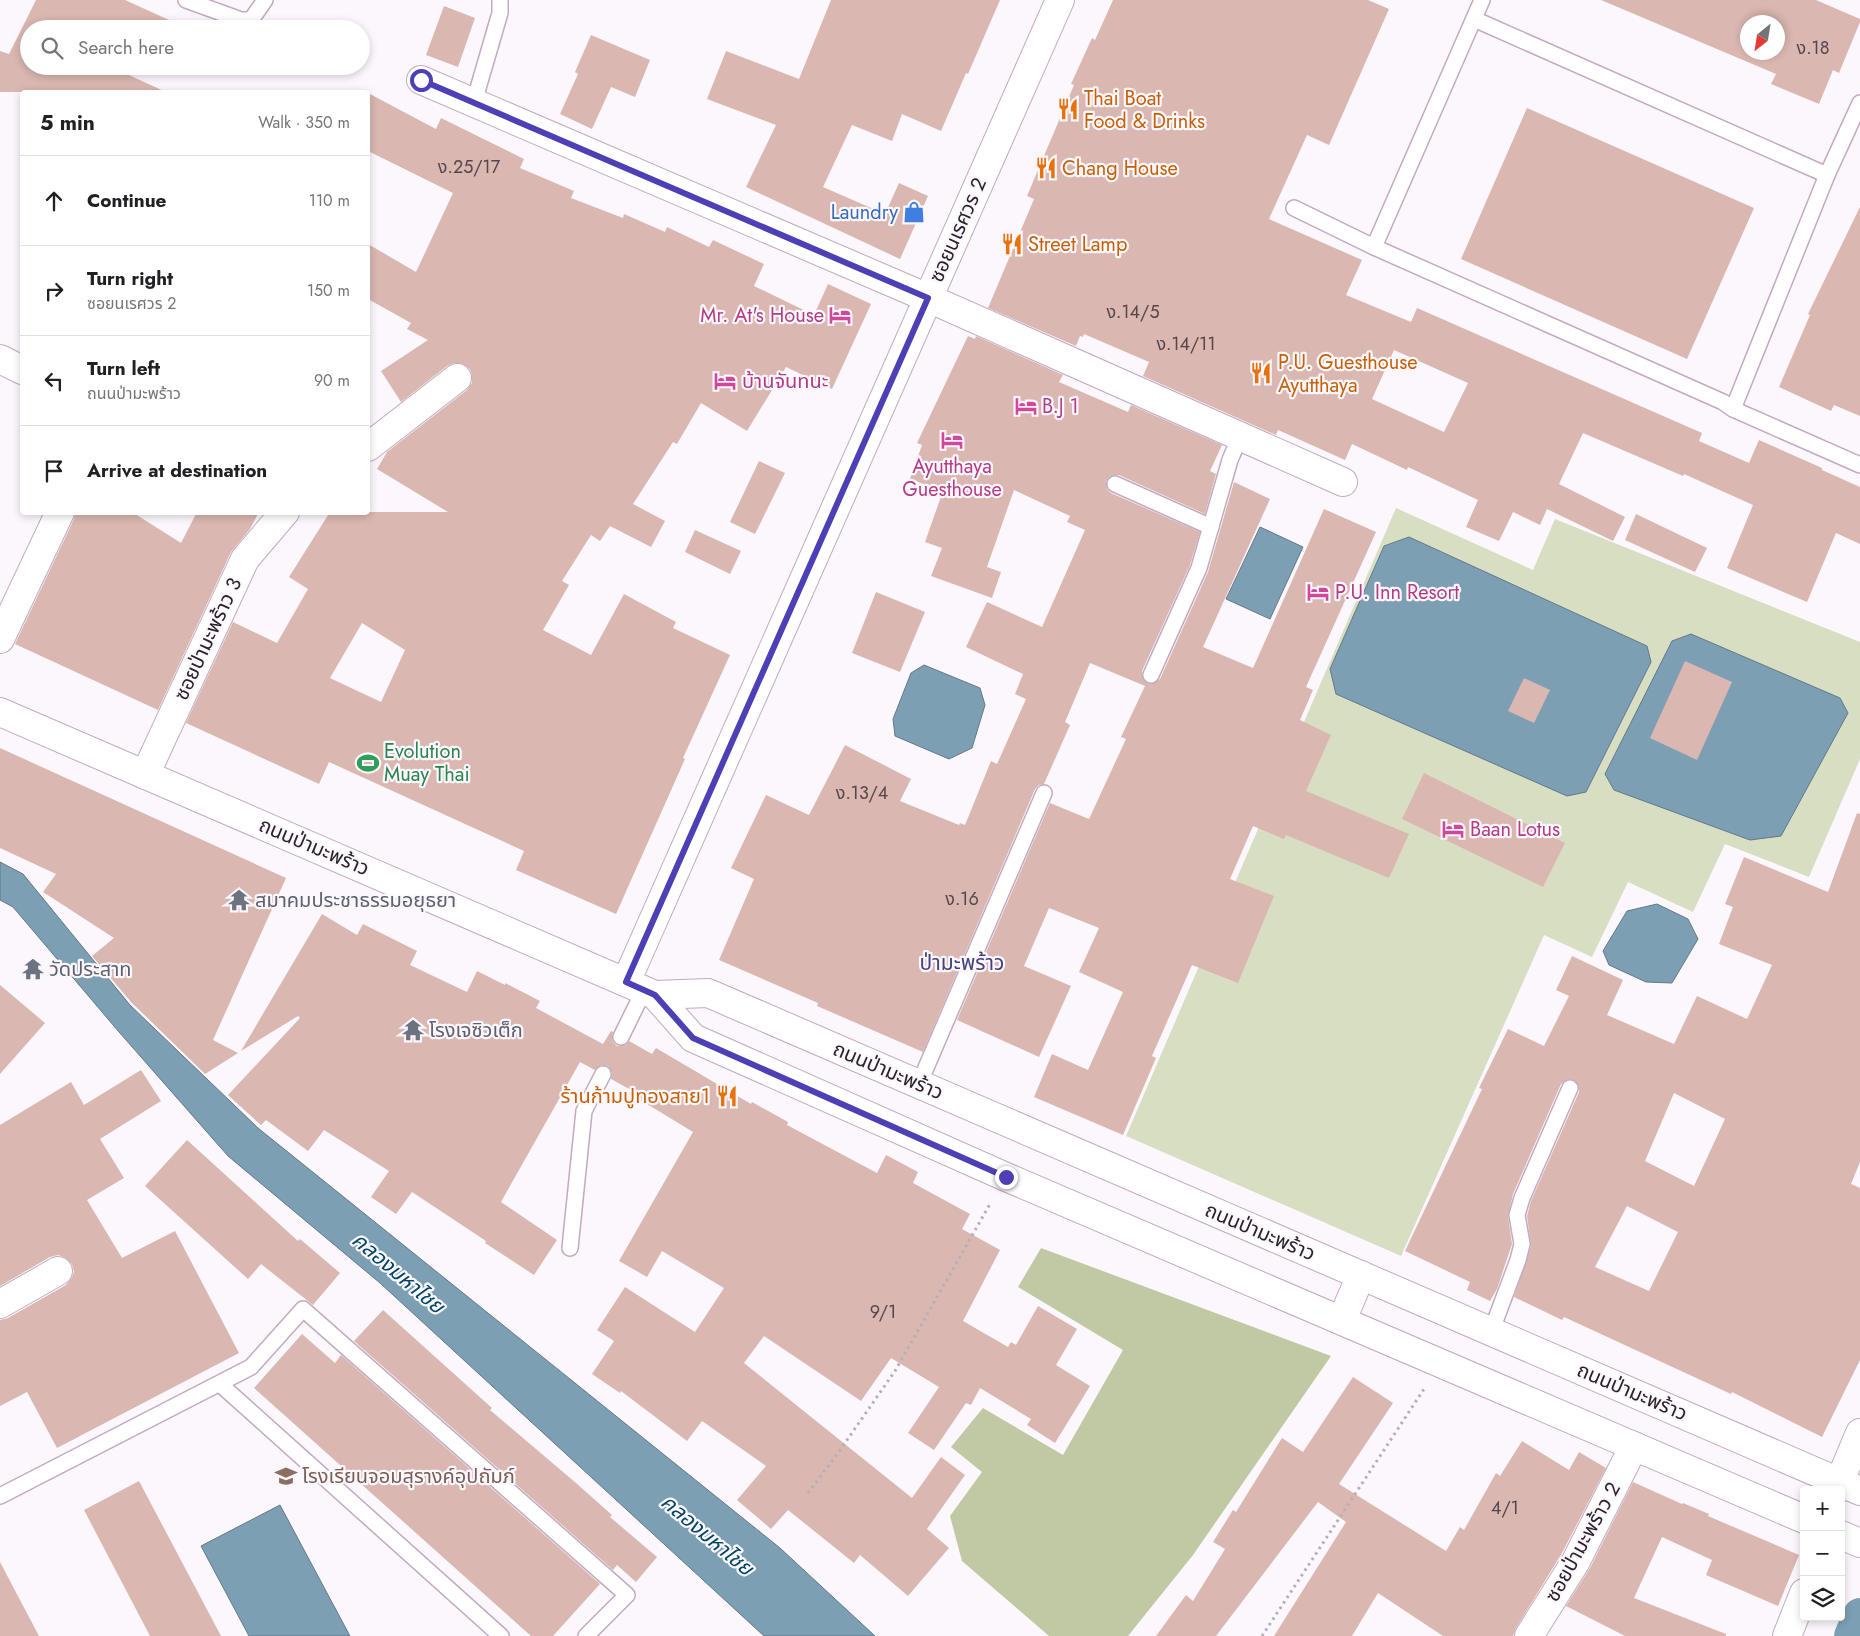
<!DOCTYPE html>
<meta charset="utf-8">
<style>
:root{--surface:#fff;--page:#f2f2f2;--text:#202124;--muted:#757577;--line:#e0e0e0}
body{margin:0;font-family:Jost,"Noto Sans Thai",sans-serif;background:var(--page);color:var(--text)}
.controls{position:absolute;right:15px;bottom:15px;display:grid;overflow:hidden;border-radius:5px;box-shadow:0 2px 8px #0003}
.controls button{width:45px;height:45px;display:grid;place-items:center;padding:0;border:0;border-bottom:1px solid var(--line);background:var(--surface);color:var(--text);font:25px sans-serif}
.compass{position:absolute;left:1740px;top:15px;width:45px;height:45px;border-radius:50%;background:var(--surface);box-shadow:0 2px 8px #0003;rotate:210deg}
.stop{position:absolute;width:15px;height:15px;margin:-11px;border:4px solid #4d3fb6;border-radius:50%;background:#fff}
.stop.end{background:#4d3fb6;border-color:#fff;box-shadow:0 1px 5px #0008}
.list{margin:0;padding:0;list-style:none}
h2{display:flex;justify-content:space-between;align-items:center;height:65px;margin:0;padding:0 20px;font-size:21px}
h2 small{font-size:16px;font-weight:400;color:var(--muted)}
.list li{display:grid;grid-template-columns:32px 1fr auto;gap:15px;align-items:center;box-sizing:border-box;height:90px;padding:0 20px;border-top:1px solid var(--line)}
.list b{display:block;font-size:19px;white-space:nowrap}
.list p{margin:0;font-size:16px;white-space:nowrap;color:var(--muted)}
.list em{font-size:16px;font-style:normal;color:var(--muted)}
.icon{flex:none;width:28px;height:28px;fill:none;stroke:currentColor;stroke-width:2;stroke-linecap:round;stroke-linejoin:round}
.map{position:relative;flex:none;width:1860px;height:1636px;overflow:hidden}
.search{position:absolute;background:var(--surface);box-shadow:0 2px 8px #0003;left:20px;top:20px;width:350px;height:55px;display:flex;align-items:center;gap:12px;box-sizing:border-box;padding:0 18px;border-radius:28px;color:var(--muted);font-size:19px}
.panel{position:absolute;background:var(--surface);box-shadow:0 2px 8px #0003;left:20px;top:90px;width:350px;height:425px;border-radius:5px}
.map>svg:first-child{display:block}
.green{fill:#d8dec2}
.forest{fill:#c0c8a4}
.water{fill:#7c9fb3;stroke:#63798a}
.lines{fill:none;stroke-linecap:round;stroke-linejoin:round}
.canal{stroke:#7c9fb3;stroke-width:34}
.building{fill:#dab7b0;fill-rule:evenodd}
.service-casing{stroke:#c2aac1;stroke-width:18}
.minor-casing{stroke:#c2aac1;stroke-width:30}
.tertiary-casing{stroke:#c2aac1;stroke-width:30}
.path{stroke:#b6b0b6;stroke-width:3;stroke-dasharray:2.5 4;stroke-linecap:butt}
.service{stroke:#fff;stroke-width:15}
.minor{stroke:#fff;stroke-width:28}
.tertiary{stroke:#fff;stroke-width:28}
.route{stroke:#4d3fb6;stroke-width:6}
.labels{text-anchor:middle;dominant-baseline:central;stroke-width:4.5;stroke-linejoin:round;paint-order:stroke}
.number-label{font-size:18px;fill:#56464c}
.food-label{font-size:20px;fill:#c56008;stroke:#fcf7fc;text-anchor:start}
.shop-label{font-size:20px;fill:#366cbe;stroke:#fcf7fc;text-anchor:end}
.street-label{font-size:20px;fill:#2a212a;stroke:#fcf7fc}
.hotel-label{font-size:20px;fill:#b23c85;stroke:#fcf7fc;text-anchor:start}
.leisure-label{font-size:20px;fill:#27864d;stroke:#fcf7fc;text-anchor:start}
.worship-label{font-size:20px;fill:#5b616d;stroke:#fcf7fc;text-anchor:start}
.education-label{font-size:20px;fill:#785e54;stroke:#fcf7fc;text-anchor:start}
.neighbourhood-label{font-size:21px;fill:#43427f;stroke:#fcf7fc}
.water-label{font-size:21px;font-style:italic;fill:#004563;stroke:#fcf7fc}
</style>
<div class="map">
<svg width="1860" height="1636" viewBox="0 0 1860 1636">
<rect width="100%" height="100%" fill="#fcf7fc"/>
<polygon class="green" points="1396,508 1533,570 1555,519 1860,642 1860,759 1809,877 1725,844 1693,912 1628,882 1592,957 1544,935 1401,1256 1126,1136"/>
<polygon class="forest" points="1041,1248 1331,1356 1193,1555 1128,1636 1049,1636 962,1561 950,1516 982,1472 951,1447 983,1408 1063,1455 1123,1350 1018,1287"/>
<g class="water">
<polygon points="1260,527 1303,547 1270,619 1226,599"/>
<polygon points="1409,537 1647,646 1651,662 1586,792 1567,796 1336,694 1330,669 1384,546"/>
<polygon points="1691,634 1840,698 1848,713 1781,836 1750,840 1614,790 1605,774 1672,641"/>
<polygon points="924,665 980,688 985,705 972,748 949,759 895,736 893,719 911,673"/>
<polygon points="0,862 23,874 130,1005 258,1128 780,1548 875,1636 764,1636 380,1283 228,1156 119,1032 13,907 0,900"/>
<polygon points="1657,904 1688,919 1698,939 1672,983 1646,982 1609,965 1603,951 1627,911"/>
<polygon points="280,1505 350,1636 249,1636 201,1546"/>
</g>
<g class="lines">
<polyline class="canal" points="1851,1636 1860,1615"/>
</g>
<g class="building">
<polygon points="36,0 125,0 189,29 28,29 29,66 109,66 166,92 0,92 0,51 9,54"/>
<polygon points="831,0 1000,0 968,74 966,73 941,131 902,114 892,141 852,125 823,187 885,214 899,183 928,196 900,259 746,187 776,125 707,99 726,51 799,79"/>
<path d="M1113,0H1368L1389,9L1329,145L1307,135L1269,219L1362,260L1346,295L1411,322L1417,308L1702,433L1699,441L1749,463L1759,440L1822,468V470L1860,487V544L1836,533L1807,602L1727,568L1753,505L1684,474L1683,476L1583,433L1559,484L1625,517L1613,541L1547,509L1540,525L1513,512L1499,541L1466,527L1478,500L1408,467L1407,470L1352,444L1345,460L1278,430L1276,435L1143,376L1149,362L1084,334L1083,337L1080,336L1076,346L988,308L1034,199L1027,196L1074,85L1071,84L1092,38L1095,40ZM1394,350L1468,383L1444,432L1372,399Z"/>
<path d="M1601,0H1816L1860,19V22L1839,73L1833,70L1819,104L1771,84L1776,74ZM1748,22H1778V52H1748Z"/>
<polygon points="444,6 475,18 458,67 426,55"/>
<polygon points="591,35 650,60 635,97 611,87 592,129 560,114 578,74 575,72"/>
<path d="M368,93L436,129L441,118L524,159L520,168L574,191L571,198L623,218L624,214L665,232L667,227L709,247L713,240L764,264L754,286L814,315L828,284L871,304L832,389L786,367L747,431L701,403L677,444L673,442L633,504L665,521L651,547L610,526L600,541L591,535L562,581L569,585L543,630L591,655L624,594L676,622L673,628L730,655L683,758L685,759L616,914L516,870L524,851L329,762L319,784L186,723L233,622L277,643L308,589L289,577L330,512H448L377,469L387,452L467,390L472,383V375L470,369L463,364L454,363L447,366L401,402L381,371L428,340L407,329L411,323L368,299V244L416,272L453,193L368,151ZM362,623L405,650L381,702L330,678Z"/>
<polygon points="1527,108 1754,208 1687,359 1461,259"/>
<polygon points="1860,207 1860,416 1834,405 1831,411 1779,387 1810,315 1808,314"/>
<polygon points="968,336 975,339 976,336 1063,375 1059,382 1128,412 1131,405 1222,445 1210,471 1216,474 1205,514 1119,475 1110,476 1106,481 1107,489 1111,493 1200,532 1190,565 1142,671 1142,676 1147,683 1152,684 1160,679 1208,572 1234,482 1270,499 1203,647 1253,668 1324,509 1376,532 1306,687 1313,690 1300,720 1331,735 1306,791 1409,834 1389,878 1286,835 1284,839 1253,826 1230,879 1274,896 1238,983 1192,965 1152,1056 1156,1058 1123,1135 1034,1097 1052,1054 1088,1070 1123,992 1079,972 1099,928 1049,908 1024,966 1071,986 1039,1057 957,1020 1050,803 1089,819 1126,739 1121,737 1145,686 1090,663 1065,722 1070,725 1044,784 1039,785 1035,789 923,1052 817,1006 818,1003 719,960 754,879 731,868 766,795 809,815 845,745 911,779 900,801 959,825 960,823 965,825 991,761 997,764 1026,699 1015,694 1023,674 966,647 987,602 1042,627 1085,530 1067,522 1070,516 1014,490 987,567 1001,572 992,598 931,576 942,548 925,542 943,491 910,479 922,445 917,443"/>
<polygon points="759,461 785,473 755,534 730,522"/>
<polygon points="75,512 132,512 181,543 197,512 259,512 250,529 231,552 158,710 15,644 74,519"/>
<polygon points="1636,514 1707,548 1695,572 1625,540"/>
<polygon points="695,530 741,551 730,574 685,552"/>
<polygon points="876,592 925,612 900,672 852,653"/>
<polygon points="1685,661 1732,682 1697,760 1650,738"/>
<polygon points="1524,678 1550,690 1534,723 1508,711"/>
<polygon points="0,748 286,878 213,1040 238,1053 205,1074 131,1002 92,956 114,938 43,892 56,874 0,848"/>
<polygon points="1424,773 1565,843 1543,887 1402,819"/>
<path d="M1857,813L1860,814V1162L1851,1184L1860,1188V1360L1822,1437L1732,1392L1731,1394L1564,1317L1562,1320L1514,1297L1531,1246L1527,1216L1531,1201L1579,1092V1086L1574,1080L1568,1079L1561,1084L1513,1194L1508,1216L1512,1244L1497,1289L1490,1301L1467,1290L1470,1282L1405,1251L1482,1089L1479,1088L1508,1029L1544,1046L1569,996L1556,990L1572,956L1623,980L1607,1015L1674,1044L1697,996L1747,1019L1772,965L1719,944L1733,907L1725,904L1744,857L1828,892ZM1674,1093L1725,1119L1694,1186L1645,1161ZM1627,1206L1678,1232L1649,1291L1595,1267Z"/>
<polygon points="322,914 357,935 363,924 417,951 410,965 467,992 477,971 505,985 505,983 540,1001 536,1008 603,1044 611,1031 613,1032 612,1037 613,1042 617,1046 626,1045 629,1041 652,1054 656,1048 751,1104 752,1102 788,1122 787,1125 877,1173 886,1155 918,1172 913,1183 970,1214 962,1229 1000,1250 963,1321 1008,1347 1011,1342 1016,1345 1038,1306 1077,1329 1056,1365 1090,1386 1055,1443 1027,1425 1031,1419 980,1388 971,1405 966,1403 934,1450 908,1433 939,1387 891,1358 861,1401 764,1336 744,1363 912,1498 941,1457 965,1475 927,1529 949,1548 908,1596 860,1555 854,1563 788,1510 771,1529 737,1500 766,1466 702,1421 687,1441 621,1391 620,1393 592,1374 614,1341 597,1330 625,1287 695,1332 724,1288 662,1251 647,1277 619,1261 693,1132 629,1093 631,1090 611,1079 612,1073 608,1066 602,1065 595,1070 580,1062 501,1202 557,1240 534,1275 485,1243 486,1241 412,1192 396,1214 371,1197 389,1171 324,1130 308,1151 266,1120 261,1125 228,1095 300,1018 298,1016 241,1051"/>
<polygon points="0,985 45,1023 0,1074"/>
<polygon points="141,1070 161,1101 100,1139 124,1178 87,1200 122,1258 175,1231 239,1353 57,1448 27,1392 0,1406 0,1320 8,1318 66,1285 71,1279 74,1272 72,1264 66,1258 58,1255 50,1257 0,1286 0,1125 71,1082 84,1105"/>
<polygon points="187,1140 298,1241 300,1239 340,1273 313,1305 261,1264 248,1279 145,1186"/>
<polygon points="383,1310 492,1408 490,1410 576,1483 612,1515 610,1517 657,1557 636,1582 617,1565 613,1570 354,1341"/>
<polygon points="302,1334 335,1363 341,1355 600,1584 553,1636 531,1636 254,1388"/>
<polygon points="1353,1377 1393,1403 1339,1484 1446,1551 1460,1527 1464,1530 1496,1473 1500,1476 1522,1441 1569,1470 1579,1452 1606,1468 1562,1553 1516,1628 1513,1636 1443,1636 1378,1593 1352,1636 1274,1636 1346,1522 1318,1502 1216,1636 1156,1636 1186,1595 1193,1601 1225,1549 1213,1542 1233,1510 1236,1512 1282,1438 1303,1452"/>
<polygon points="139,1481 221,1636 150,1636 84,1510"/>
<polygon points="1633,1482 1682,1504 1683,1503 1709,1514 1708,1516 1799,1555 1778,1606 1706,1575 1712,1560 1662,1537 1634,1598 1726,1634 1726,1636 1625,1636 1566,1606 1590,1568"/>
<polygon points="0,1562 39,1636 0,1636"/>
</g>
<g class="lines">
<g class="service-casing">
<g id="service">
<polyline points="186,0 241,20 251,20 265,0"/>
<polyline points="1482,0 1374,247 1723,402 1733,409 1827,175 1860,103"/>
<polyline points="1474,19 1827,175"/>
<polyline points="474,102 500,13 500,0"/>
<polyline points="1294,208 1374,247"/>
<polyline points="1733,409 1860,465"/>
<polyline points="1115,484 1211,527"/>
<polyline points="1151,675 1199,568 1230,460 1240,436"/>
<polyline points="621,1037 644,990"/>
<polyline points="919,1084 1044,793"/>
<polyline points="570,1248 584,1111 603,1074"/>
<polyline points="1491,1332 1518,1260 1522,1244 1517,1215 1522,1198 1570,1088"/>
<polyline points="220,1384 501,1636"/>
<polyline points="0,1496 251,1367 303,1309 627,1595 586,1636"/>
</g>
</g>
<g class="minor-casing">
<g id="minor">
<polyline points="421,80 928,298 1343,482"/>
<polyline points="0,359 22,370"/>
<polyline points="368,447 457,378"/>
<polyline points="0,639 60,512"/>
<polyline points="145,775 245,559 285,512"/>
<polyline points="626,982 1060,0"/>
<polyline points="0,1304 58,1271"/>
<polyline points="1529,1636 1576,1561 1634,1446"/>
<polyline points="1787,1636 1804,1593"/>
</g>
</g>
<g class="tertiary-casing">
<g id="tertiary">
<polyline points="0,712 655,995 693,1038 1006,1177 1804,1519"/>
<polyline points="655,995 708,993 1860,1491"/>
<polyline points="1342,1320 1361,1275"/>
<polyline points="1836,1490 1860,1433"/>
<polyline points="1841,1535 1860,1543"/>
</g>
</g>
<g class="path">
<polyline points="808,1493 838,1453 895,1371 990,1204"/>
<polyline points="1262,1636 1424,1389"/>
</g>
<use href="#service" class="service"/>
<use href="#minor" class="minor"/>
<use href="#tertiary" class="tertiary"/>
</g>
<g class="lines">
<polyline class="route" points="421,80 928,298 626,982 655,995 693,1038 1006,1177"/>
</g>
<defs>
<g id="restaurant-bare" transform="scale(1.725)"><path d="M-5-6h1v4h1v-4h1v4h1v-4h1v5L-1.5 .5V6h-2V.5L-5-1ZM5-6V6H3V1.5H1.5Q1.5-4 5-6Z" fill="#e8710a" stroke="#fcf7fc" stroke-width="2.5" paint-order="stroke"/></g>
<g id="shop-bare" transform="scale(1.725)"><path d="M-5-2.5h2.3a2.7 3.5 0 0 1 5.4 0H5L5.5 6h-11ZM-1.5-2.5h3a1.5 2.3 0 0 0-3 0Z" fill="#3f7fe0" stroke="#fcf7fc" stroke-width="2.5" paint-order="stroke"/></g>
<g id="hotel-bare" transform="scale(1.725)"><path d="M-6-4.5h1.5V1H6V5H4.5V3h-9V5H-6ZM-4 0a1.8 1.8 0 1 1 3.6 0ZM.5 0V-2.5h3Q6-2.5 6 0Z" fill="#d1479c" stroke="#fcf7fc" stroke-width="2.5" paint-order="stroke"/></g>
<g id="stadium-bare" transform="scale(1.725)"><path d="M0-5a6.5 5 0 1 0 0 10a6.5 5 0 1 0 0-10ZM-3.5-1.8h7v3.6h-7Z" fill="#2e9e5b" stroke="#fcf7fc" stroke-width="2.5" paint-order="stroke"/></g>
<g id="temple-bare" transform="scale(1.725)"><path d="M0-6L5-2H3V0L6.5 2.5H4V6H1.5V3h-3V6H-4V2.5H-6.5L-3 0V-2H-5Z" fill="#6b7280" stroke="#fcf7fc" stroke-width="2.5" paint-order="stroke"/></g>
<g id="school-bare" transform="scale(1.725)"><path d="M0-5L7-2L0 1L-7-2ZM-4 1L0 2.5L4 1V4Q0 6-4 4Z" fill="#8d6e63" stroke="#fcf7fc" stroke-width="2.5" paint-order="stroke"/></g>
</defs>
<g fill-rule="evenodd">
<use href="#restaurant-bare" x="1068" y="109"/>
<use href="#restaurant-bare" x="1046" y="168"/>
<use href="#shop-bare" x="914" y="212"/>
<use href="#restaurant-bare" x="1012" y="244"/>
<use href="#hotel-bare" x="840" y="315"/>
<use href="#restaurant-bare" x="1261" y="373"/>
<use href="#hotel-bare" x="725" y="381"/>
<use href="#hotel-bare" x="1026" y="406"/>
<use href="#hotel-bare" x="952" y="440"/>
<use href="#hotel-bare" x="1318" y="592"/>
<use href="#stadium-bare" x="368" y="763"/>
<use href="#hotel-bare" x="1453" y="829"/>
<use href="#temple-bare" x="239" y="900"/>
<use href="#temple-bare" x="33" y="969"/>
<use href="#temple-bare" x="413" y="1030"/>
<use href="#restaurant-bare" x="727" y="1096"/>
<use href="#school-bare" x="286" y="1476"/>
</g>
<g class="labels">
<g class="number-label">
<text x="1813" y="48">ง.18</text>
<text x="469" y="167">ง.25/17</text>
<text x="1133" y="312">ง.14/5</text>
<text x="1186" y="344">ง.14/11</text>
<text x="862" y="793">ง.13/4</text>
<text x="962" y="899">ง.16</text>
<text x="883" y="1312">9/1</text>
<text x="1505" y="1508">4/1</text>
</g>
<g class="food-label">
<text x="1084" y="98">Thai Boat<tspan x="1084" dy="23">Food &amp; Drinks</tspan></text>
<text x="1062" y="168">Chang House</text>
<text x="1028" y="244">Street Lamp</text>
<text x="1278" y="362">P.U. Guesthouse<tspan x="1278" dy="23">Ayutthaya</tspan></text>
<text x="710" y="1096" text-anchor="end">ร้านก้ามปูทองสาย1</text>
</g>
<g class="shop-label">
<text x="898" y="212">Laundry</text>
</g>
<g class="street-label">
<text transform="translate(958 230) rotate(-66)">ซอยนเรศวร 2</text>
<text transform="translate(208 639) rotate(-65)">ซอยป่ามะพร้าว 3</text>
<text transform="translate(314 847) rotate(23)">ถนนป่ามะพร้าว</text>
<text transform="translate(888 1071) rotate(23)">ถนนป่ามะพร้าว</text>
<text transform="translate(1260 1232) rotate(23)">ถนนป่ามะพร้าว</text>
<text transform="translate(1632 1392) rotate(23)">ถนนป่ามะพร้าว</text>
<text transform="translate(1583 1542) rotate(-61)">ซอยป่ามะพร้าว 2</text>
</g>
<g class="hotel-label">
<text x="824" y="315" text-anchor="end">Mr. At's House</text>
<text x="742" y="381">บ้านจันทนะ</text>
<text x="1042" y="406">B.J 1</text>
<text x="952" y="466" text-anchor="middle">Ayutthaya<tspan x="952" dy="23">Guesthouse</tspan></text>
<text x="1335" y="592">P.U. Inn Resort</text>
<text x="1470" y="829">Baan Lotus</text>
</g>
<g class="leisure-label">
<text x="384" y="751">Evolution<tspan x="384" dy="23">Muay Thai</tspan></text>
</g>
<g class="worship-label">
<text x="255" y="900">สมาคมประชาธรรมอยุธยา</text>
<text x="49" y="969">วัดประสาท</text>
<text x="429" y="1030">โรงเจซิวเต็ก</text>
</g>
<g class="education-label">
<text x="302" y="1476">โรงเรียนจอมสุรางค์อุปถัมภ์</text>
</g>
<g class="neighbourhood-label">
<text x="962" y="963">ป่ามะพร้าว</text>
</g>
<g class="water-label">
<text transform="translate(398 1273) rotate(40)">คลองมหาไชย</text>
<text transform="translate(707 1535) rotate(40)">คลองมหาไชย</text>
</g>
</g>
</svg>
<div class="controls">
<button>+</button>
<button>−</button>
<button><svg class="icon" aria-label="layers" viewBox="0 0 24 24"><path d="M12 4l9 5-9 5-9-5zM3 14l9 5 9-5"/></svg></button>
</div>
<svg class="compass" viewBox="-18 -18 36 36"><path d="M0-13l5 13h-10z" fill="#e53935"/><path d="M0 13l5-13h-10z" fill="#757577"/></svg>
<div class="stop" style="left:421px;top:80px"></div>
<div class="stop end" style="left:1006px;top:1177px"></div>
<div class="search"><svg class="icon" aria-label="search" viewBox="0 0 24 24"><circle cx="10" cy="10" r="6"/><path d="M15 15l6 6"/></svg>Search here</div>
<section class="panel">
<h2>5 min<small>Walk · 350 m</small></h2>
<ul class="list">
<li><svg class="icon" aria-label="ahead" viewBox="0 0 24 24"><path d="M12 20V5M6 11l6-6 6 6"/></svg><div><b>Continue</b></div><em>110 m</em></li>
<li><svg class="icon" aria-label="right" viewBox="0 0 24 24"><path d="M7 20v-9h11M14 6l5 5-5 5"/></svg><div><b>Turn right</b><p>ซอยนเรศวร 2</p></div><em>150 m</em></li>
<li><svg class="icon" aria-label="left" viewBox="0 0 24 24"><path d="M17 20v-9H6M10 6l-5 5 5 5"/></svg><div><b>Turn left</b><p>ถนนป่ามะพร้าว</p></div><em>90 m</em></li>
<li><svg class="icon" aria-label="arrive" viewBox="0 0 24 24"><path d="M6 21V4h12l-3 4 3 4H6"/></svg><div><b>Arrive at destination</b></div></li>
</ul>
</section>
</div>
